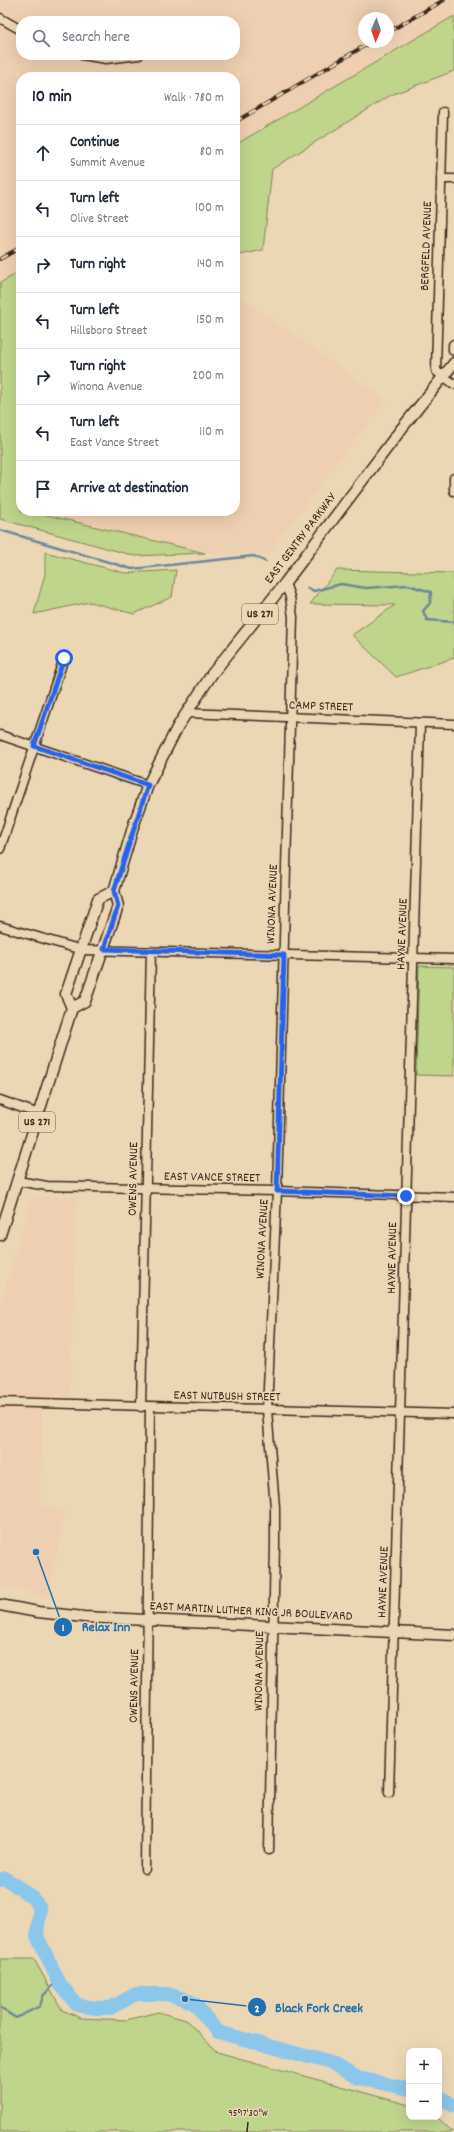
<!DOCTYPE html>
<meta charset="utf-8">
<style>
:root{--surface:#fff;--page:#f6f6f7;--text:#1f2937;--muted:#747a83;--line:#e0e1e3}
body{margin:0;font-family:Dekko,sans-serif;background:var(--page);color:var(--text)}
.controls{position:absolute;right:12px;bottom:12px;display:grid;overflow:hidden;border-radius:8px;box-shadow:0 4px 16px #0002}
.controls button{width:36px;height:36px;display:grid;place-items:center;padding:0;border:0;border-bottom:1px solid var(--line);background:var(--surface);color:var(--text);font:20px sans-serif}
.compass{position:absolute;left:358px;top:12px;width:36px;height:36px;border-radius:50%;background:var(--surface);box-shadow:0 4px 16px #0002;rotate:182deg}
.stop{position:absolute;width:12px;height:12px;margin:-9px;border:3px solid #2563eb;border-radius:50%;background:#fff}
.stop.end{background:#2563eb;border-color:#fff;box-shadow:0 1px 4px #0008}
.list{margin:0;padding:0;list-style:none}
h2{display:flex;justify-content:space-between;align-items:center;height:52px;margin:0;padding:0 16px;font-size:17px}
h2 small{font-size:13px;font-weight:400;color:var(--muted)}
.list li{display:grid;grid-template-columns:26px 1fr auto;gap:12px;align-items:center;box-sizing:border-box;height:56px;padding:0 16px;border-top:1px solid var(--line)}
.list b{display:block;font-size:15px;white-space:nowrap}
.list p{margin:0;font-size:13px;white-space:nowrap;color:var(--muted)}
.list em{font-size:13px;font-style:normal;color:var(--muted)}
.icon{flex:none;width:22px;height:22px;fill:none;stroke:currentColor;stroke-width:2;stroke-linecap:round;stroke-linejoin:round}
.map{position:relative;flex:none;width:454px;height:2132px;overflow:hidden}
.search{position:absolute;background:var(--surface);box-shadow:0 4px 16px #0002;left:16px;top:16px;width:224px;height:44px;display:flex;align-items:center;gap:10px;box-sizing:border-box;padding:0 14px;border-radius:16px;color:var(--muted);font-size:15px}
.panel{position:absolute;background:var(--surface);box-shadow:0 4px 16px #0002;left:16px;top:72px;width:224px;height:444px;border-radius:16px}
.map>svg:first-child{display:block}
.built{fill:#efcfb1;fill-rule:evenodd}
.green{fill:#bfd58b;stroke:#7d8054}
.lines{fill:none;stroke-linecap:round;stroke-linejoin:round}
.stream{stroke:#6b8899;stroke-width:2.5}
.river{stroke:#8bc6eb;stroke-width:14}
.minor-casing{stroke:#3b2a1e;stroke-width:11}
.major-casing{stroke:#3b2a1e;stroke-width:13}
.minor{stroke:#ecd7b5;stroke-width:8}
.major{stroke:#ecd7b5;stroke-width:10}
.rail-casing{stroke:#3b2a1e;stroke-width:4}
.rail{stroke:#ecd7b5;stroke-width:2.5;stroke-dasharray:8;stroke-linecap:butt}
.route{stroke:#2563eb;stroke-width:5}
.ticks{fill:none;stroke:#3b2a1e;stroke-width:1.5}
.labels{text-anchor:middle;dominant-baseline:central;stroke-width:3;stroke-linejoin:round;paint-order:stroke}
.shield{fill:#ecd7b5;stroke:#705e4b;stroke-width:1}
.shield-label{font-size:12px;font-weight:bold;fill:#3b2a1e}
.street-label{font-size:13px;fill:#3b2a1e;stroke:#ecd7b5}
.ticks-label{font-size:10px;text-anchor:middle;fill:#3b2a1e;stroke:#ecd7b5;stroke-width:3;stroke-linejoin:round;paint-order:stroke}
.leader{fill:none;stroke:#1f6fb2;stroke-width:1.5}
.callout-dot{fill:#1f6fb2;stroke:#ecd7b5;stroke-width:1.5}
.mark-label{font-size:12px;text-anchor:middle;font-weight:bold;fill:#fff}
.callout-label{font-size:14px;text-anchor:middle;font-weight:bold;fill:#1f6fb2;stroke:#ecd7b5;stroke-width:3;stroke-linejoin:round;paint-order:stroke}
</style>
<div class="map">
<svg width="454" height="2132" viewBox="0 0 454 2132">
<rect width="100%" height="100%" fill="#ecd7b5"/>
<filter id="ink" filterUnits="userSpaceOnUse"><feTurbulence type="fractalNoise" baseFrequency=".025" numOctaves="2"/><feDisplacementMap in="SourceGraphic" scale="8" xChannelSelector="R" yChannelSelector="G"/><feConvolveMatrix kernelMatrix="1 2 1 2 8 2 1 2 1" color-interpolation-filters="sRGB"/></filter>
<g filter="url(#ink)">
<g class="built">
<path d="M0,0H454V16L235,145V77H21V271L0,283ZM364,18H388V42H364ZM21,21H235V55H21Z"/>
<polygon points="235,293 386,400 268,554 205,553 30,511 235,511"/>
<polygon points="77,1196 70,1396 43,1396 40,1505 65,1511 49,1597 0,1585 0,1305 33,1197"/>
</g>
<g class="green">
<polygon points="454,16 454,71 391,95 272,169 263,250 235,256 235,145"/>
<polygon points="21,271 21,511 30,511 205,553 135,556 0,519 0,283"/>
<polygon points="45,552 125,573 176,570 172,597 134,614 90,602 34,614 45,574"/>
<polygon points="337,570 454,573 454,658 396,677 352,635 395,605 310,604"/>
<polygon points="419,966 454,967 454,1076 416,1075"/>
<polygon points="0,1959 34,1959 62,2010 81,2018 126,2020 158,2012 186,2020 217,2052 409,2105 409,2117 437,2117 453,2132 0,2132"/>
</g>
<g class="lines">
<g class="stream">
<polyline points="0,530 132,569 254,556 266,562"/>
<polyline points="307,588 314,591 341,584 366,588 408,585 431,592 430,603 423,611 427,620 454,622"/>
<polyline points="0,2008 16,2018 40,2006 43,1996 58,1980"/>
</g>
<g class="river">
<polyline points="0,1879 5,1878 33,1898 40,1908 37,1936 60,1984 77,2005 96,2008 110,2008 136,1994 167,1994 185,1999 195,2004 218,2032 331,2063 358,2078 409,2089"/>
<polyline points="439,2096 454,2106"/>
</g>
<g class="minor-casing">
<g id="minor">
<polyline points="0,18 21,30"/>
<polyline points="82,55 106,59 139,55"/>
<polyline points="443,112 436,371 454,384"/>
<polyline points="441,179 454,179"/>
<polyline points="454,478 454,491"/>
<polyline points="187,713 454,724"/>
<polyline points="0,735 148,785"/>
<polyline points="0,849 64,658"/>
<polyline points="0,926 82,950 454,959"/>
<polyline points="0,1100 39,1114"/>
<polyline points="18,1181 47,1186 277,1191 454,1197"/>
<polyline points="0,1402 454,1414"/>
<polyline points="141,1407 151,951"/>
<polyline points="389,1793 420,723"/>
<polyline points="269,1850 275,1544 275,1507 267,1410 277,1191 293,617 290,597 285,583"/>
<polyline points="145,1869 150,1407"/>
</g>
</g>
<g class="major-casing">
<g id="major">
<polyline points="454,345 454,350"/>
<polyline points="72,1008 85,1001 118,906 114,891 134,824 148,785 178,726 212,674 285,583 402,428 454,363"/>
<polyline points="0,1235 72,1008 66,994 98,899 114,891"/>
<polyline points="0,1605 38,1612 84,1617 454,1635"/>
</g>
</g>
<use href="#minor" class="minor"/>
<use href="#major" class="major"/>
<g class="rail-casing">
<g id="rail">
<polyline points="388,32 444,0"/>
<polyline points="235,122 371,42"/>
<polyline points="0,259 21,247"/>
</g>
</g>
<use href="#rail" class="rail"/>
</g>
</g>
<g class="lines" filter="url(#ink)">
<polyline class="route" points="64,658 34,746 148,785 114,891 118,906 104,949 284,955 277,1191 406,1196"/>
</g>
<path class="ticks" d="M247,2132L248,2122"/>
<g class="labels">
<g class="shield">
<rect x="242" y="604" width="36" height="20" rx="3"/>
<rect x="19" y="1112" width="36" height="20" rx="3"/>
</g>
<g class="shield-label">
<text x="260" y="614">US 271</text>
<text x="37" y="1122">US 271</text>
</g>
<g class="street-label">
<text transform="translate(427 246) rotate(-88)">BERGFELD AVENUE</text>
<text transform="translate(301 539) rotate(-53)">EAST GENTRY PARKWAY</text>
<text transform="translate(321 707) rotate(2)">CAMP STREET</text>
<text transform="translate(273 904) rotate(-88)">WINONA AVENUE</text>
<text transform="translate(403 934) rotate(-88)">HAYNE AVENUE</text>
<text transform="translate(212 1178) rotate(1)">EAST VANCE STREET</text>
<text transform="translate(134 1179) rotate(-89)">OWENS AVENUE</text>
<text transform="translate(263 1239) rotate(-87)">WINONA AVENUE</text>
<text transform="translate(393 1258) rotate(-89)">HAYNE AVENUE</text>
<text transform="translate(227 1397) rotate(1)">EAST NUTBUSH STREET</text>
<text transform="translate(384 1582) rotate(-88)">HAYNE AVENUE</text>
<text transform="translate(251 1612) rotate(3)">EAST MARTIN LUTHER KING JR BOULEVARD</text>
<text transform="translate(260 1671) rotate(-89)">WINONA AVENUE</text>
<text transform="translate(135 1686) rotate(-89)">OWENS AVENUE</text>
</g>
</g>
<g class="ticks-label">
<text x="248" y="2116">95°17'30"W</text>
</g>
<path class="leader" d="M36 1552L63 1627M185 1999L257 2007"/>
<g class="callout-dot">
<circle cx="36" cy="1552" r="4"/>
<circle cx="185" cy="1999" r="4"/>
<circle cx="63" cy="1627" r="10"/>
<circle cx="257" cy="2007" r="10"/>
</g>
<g class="mark-label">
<text x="63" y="1631">1</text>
<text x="257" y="2012">2</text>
</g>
<g class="callout-label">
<text x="106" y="1631">Relax Inn</text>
<text x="319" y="2012">Black Fork Creek</text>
</g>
</svg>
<div class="controls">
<button>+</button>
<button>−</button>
</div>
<svg class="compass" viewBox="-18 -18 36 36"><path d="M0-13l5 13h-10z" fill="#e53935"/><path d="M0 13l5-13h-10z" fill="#747a83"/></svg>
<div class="stop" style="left:64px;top:658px"></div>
<div class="stop end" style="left:406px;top:1196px"></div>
<div class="search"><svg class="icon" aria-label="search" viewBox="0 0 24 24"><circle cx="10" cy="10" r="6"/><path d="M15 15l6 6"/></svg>Search here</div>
<section class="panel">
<h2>10 min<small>Walk · 780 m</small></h2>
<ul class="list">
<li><svg class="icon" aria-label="ahead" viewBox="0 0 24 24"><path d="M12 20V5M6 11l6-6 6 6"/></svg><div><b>Continue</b><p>Summit Avenue</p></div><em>80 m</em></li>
<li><svg class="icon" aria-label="left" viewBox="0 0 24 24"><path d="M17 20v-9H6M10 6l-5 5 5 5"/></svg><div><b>Turn left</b><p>Olive Street</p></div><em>100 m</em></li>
<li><svg class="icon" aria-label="right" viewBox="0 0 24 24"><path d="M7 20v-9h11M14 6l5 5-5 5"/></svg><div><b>Turn right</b></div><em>140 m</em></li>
<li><svg class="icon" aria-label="left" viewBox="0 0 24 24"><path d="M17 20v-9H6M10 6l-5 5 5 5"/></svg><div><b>Turn left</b><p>Hillsboro Street</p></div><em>150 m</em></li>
<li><svg class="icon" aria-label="right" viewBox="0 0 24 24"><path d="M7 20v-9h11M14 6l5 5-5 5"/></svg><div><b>Turn right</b><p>Winona Avenue</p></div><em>200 m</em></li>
<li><svg class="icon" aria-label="left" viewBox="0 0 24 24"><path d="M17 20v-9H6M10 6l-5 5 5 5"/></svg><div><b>Turn left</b><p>East Vance Street</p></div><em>110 m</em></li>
<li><svg class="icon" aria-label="arrive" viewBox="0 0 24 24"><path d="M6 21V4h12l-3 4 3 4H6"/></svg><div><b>Arrive at destination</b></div></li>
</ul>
</section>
</div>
